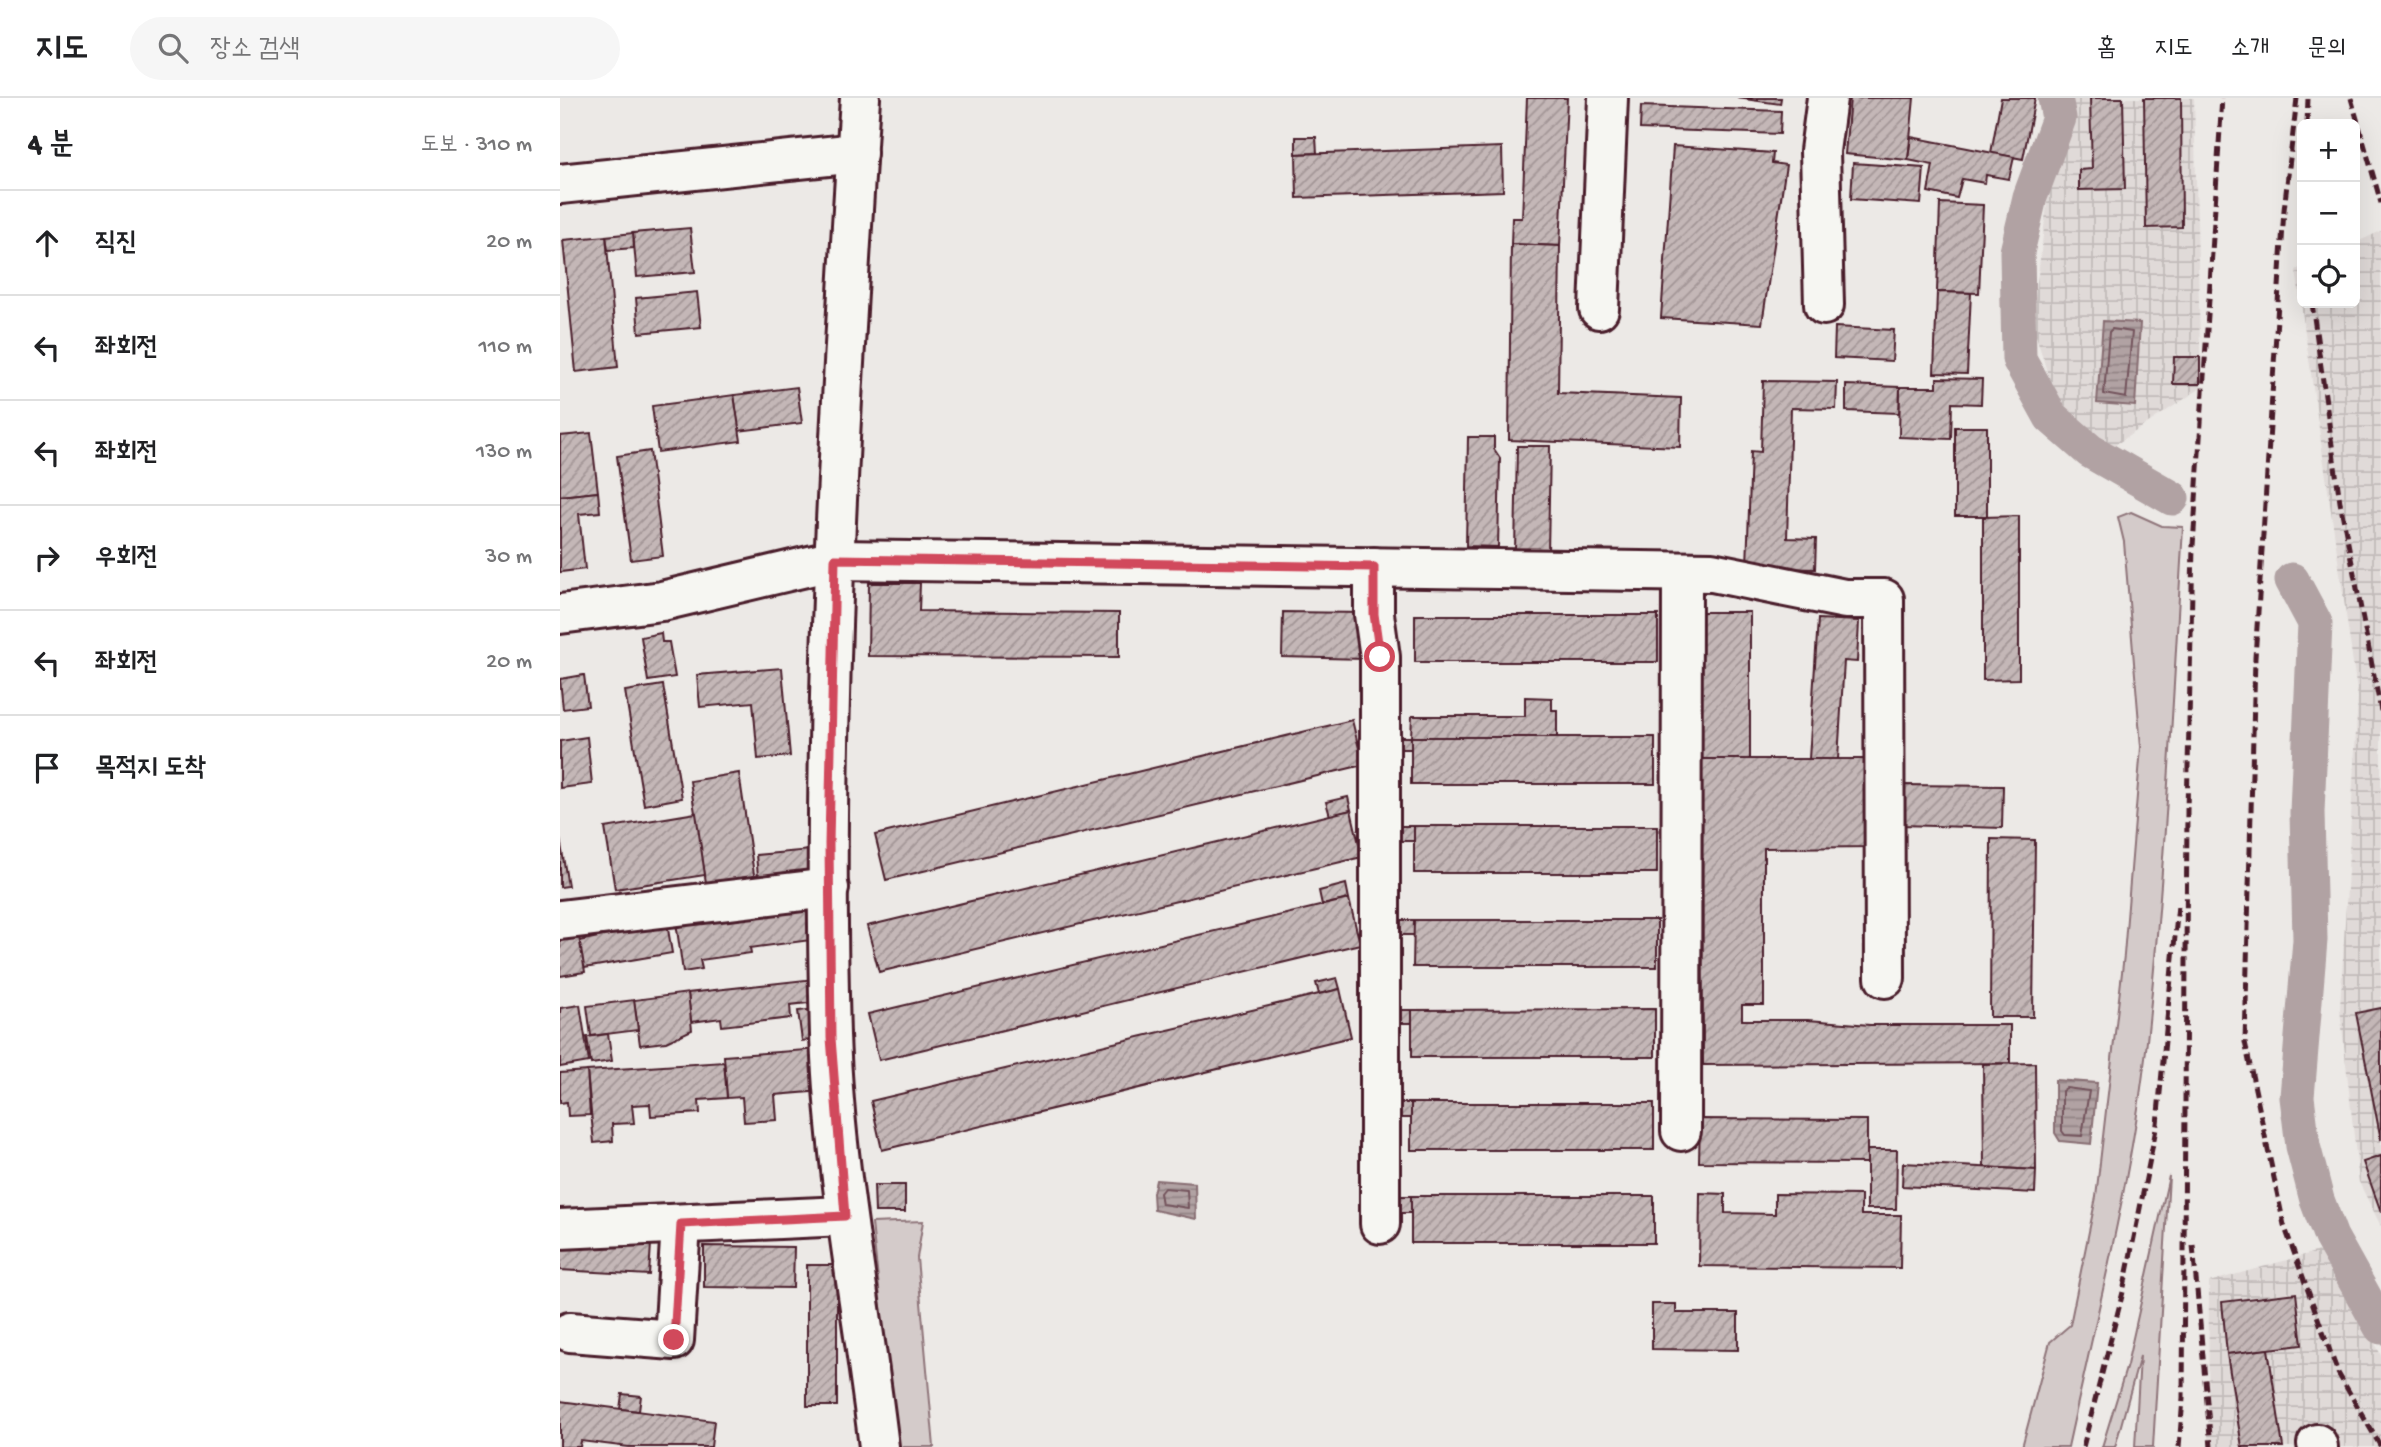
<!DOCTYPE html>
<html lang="ko">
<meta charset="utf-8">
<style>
:root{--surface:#fff;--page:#f6f6f6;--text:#202124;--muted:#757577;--line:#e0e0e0}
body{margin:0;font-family:"Gochi Hand","Poor Story",sans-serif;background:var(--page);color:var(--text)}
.controls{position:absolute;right:21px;top:21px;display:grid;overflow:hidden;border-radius:10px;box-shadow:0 7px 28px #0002}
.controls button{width:63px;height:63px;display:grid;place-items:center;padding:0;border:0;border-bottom:2px solid var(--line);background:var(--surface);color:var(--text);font:35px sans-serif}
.stop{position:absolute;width:21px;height:21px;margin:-16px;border:5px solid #d1495b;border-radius:50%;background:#fff}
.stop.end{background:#d1495b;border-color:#fff;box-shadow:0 2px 7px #0008}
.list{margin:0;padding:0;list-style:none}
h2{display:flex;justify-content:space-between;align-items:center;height:91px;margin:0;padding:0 28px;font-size:30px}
h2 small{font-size:23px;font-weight:400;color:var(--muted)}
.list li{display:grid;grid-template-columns:46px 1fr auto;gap:21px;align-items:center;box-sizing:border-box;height:105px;padding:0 28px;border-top:2px solid var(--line)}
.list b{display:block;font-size:26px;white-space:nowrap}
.list em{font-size:23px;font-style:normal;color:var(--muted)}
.icon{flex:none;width:38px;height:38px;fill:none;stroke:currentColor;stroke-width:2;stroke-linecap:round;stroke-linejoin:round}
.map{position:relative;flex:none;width:1821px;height:1349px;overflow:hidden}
header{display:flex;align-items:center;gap:42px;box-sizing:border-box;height:98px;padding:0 35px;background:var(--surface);border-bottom:2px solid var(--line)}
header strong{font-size:33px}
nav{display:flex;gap:38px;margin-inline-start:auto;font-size:24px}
.search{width:490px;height:63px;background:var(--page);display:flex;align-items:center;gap:18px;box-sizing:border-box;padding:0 24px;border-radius:38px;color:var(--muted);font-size:26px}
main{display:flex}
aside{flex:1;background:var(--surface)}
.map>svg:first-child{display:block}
.industrial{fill:url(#industrial-grid)}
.green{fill:#d4cbca;stroke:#8f757a;stroke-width:2}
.water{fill:url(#water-rules);stroke:#886e73;stroke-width:2}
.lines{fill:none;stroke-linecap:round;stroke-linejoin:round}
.shore{stroke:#73535b;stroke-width:2}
.canal{stroke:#b1a2a3;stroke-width:35}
.building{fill:url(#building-hatch);stroke:#4a1f2b;stroke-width:2}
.minor-casing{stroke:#4a1f2b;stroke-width:44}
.minor{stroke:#f6f6f2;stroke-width:38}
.rail{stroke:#4a1f2b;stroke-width:5;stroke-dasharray:10 5;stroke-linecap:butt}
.route{stroke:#d1495b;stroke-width:9}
</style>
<header>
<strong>지도</strong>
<div class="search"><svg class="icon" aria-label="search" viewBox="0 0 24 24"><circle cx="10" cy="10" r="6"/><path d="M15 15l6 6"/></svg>장소 검색</div>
<nav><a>홈</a><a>지도</a><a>소개</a><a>문의</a></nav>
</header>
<main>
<aside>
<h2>4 분<small>도보 · 310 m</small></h2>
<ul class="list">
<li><svg class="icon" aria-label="ahead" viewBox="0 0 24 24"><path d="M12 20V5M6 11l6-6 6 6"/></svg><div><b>직진</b></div><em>20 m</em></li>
<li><svg class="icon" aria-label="left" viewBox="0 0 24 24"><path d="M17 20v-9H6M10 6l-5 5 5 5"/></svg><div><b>좌회전</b></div><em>110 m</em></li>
<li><svg class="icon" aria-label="left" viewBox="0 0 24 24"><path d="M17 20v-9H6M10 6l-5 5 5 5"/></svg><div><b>좌회전</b></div><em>130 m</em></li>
<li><svg class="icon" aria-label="right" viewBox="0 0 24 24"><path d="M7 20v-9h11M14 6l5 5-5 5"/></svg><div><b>우회전</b></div><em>30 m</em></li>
<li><svg class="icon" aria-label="left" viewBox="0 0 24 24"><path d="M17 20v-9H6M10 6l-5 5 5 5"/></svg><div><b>좌회전</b></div><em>20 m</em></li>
<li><svg class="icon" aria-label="arrive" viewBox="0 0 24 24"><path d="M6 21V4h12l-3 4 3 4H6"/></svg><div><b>목적지 도착</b></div></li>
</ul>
</aside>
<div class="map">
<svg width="1821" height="1349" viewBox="0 0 1821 1349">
<defs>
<pattern id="industrial-grid" width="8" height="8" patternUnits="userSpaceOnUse" patternTransform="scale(1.75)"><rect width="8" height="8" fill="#e0dad8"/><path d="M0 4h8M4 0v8" fill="none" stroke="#c2bbba"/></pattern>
<pattern id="water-rules" width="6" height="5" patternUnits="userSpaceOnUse" patternTransform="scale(1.75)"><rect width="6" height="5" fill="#b1a2a3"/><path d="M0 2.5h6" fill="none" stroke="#928385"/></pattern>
<pattern id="building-hatch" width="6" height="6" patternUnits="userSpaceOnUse" patternTransform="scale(1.75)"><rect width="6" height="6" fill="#c4b7b7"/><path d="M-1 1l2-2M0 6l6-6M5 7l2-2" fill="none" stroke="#a19495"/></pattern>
</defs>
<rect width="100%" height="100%" fill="#ece9e6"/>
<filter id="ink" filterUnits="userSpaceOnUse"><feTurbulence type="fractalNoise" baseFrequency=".0143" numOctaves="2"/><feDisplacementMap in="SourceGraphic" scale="14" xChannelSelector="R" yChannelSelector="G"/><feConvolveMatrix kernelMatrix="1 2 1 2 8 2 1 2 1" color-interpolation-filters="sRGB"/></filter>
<g filter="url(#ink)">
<g class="industrial">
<polygon points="1507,0 1634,0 1641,290 1549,351 1494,297 1472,224 1488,98 1508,10"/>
<polygon points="1821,133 1821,1128 1799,1084 1780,911 1798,599 1736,172 1742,169 1742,205 1795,205 1795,145"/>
<polygon points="1766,1151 1821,1257 1821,1349 1648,1349 1649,1184"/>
</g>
<g class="green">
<path d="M1571,414L1602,428L1623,429C1613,600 1605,772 1587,943C1572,1079 1537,1215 1508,1349H1462L1490,1244L1510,1227L1536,1099L1564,857L1581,649L1564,444L1558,419Z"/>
<polygon points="1609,1078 1593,1349 1575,1349 1580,1258 1555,1349 1542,1349 1567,1267"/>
<polygon points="363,1123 357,1160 374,1349 336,1349 312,1125"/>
</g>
<g class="water">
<polygon points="1543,223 1580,225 1575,308 1537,305"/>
<polygon points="1495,982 1537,985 1531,1046 1500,1043 1495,1035"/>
<polygon points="596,1082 635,1085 636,1121 594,1112 593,1095"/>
</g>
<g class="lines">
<g class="shore">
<polygon points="1552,231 1572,234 1566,300 1544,296 1549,234"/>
<polygon points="1506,990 1529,993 1522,1038 1505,1037 1502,1033 1502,993"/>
<polygon points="604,1090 627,1092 628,1110 602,1106 600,1095"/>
</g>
<g class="canal">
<polyline points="1495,0 1499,20 1470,99 1457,154 1459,261 1491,319 1530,353 1612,400"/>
<polyline points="1732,482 1755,525 1747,714 1750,842 1737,999 1743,1048 1757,1102 1771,1139 1821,1229"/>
</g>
</g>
<g class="building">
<polygon points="967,0 1007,0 1000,148 951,146 952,120 962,120"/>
<polygon points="1177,0 1221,0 1220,6"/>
<polygon points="1290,0 1354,0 1348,62 1285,56"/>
<polygon points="1441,0 1475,0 1463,61 1431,55"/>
<polygon points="1530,0 1563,0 1565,91 1519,92 1519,72 1532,71"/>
<polygon points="1584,0 1621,0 1622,129 1586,130"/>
<polygon points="1081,8 1221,13 1220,36 1080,31"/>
<polygon points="736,39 756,39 757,55 736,56"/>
<polygon points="1351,39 1454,59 1449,81 1426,77 1425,85 1402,81 1397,100 1368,94 1373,67 1348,62"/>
<polygon points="1113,48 1213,55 1212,65 1226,67 1202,226 1101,220"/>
<polygon points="942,49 943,93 737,100 736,56"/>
<polygon points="1293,65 1364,70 1361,106 1291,101"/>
<polygon points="1380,105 1423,107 1419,195 1377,194"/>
<polygon points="130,130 135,174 77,179 73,135"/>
<polygon points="73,135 74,150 48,152 46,138"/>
<polygon points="46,138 58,269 16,274 3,142"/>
<polygon points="951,146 1000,148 998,295 1121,300 1120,349 949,342"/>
<polygon points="137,194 141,229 79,235 76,200"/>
<polygon points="1377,194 1411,195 1407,276 1374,275"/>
<polygon points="1275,229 1334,232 1332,263 1274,260"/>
<polygon points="1614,259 1640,259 1640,286 1613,286"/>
<polygon points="1377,280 1422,281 1421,306 1392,305 1391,341 1339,339 1340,289 1377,289"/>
<polygon points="1203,283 1277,284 1276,311 1231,310 1227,440 1256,441 1255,471 1187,469 1191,353 1201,354"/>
<polygon points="1286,287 1340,289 1339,315 1286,313"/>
<polygon points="237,289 242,325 179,333 174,297"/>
<polygon points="174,297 181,343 98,354 92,308"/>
<rect x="1395" y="329" width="32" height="89"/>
<polygon points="31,335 38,394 0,398 0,338"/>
<polygon points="908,339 934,339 934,351 940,360 938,449 906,448"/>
<polygon points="957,348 990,348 988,455 955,454"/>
<polygon points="90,353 103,458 71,462 57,358"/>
<polygon points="38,394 40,414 19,416 25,471 0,474 0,398"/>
<polygon points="1459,418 1459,581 1423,582 1423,419"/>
<polygon points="309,485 360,485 359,513 559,515 559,559 308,558"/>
<polygon points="723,514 806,515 805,561 722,559"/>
<rect x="1142" y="514" width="48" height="147"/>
<rect x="855" y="517" width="243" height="47"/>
<polygon points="1258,521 1299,523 1297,564 1284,563 1278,661 1249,661"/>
<polygon points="101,535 102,544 109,544 115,579 88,583 81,539"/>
<polygon points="222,570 230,658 198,661 193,604 140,609 137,577"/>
<polygon points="24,577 28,608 3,611 0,581"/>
<polygon points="103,587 122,700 84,707 65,593"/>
<polygon points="965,599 992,600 992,612 997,612 997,639 851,639 852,618 965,618"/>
<polygon points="792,622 803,667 326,782 315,737"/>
<polygon points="27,639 32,686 0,690 0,643"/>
<rect x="841" y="639" width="10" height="12"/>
<rect x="851" y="639" width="244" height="47"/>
<polygon points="1142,661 1312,661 1312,749 1204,750 1204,907 1182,907 1182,922 1248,922 1310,927 1450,927 1450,965 1143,967"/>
<polygon points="179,675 195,783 147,791 130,683"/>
<polygon points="1343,687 1443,688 1442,730 1341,727"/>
<polygon points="788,699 791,712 770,718 766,704"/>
<polygon points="791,712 802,759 319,874 307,828"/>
<polygon points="136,715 145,777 55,791 45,730"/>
<polygon points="841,728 854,728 854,743 840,743"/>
<rect x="854" y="728" width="243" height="47"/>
<polygon points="0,741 8,788 0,789"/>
<polygon points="1431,741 1475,742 1473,919 1430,919"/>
<polygon points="250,752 253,784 199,789 196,757"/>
<polygon points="786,786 789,801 762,807 759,793"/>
<polygon points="245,799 251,842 190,850 191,855 140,862 142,871 123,874 115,817"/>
<polygon points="789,801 800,846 319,962 308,916"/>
<rect x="838" y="822" width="16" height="15"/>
<polygon points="854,822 1097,822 1097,869 853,869"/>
<polygon points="107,825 112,855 24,870 19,843"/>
<polygon points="17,827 25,874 0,878 0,830"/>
<polygon points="777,880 780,891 759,896 756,885"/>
<polygon points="254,881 257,904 230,907 231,920 162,928 161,920 131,924 128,895"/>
<polygon points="780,891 791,939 322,1052 311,1003"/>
<polygon points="128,895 132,932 106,944 80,947 74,902"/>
<polygon points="74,902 78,932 31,938 27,908"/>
<polygon points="20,907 29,964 0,969 0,910"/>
<polygon points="1821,910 1821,1042 1796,915"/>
<polygon points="255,911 258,941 242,943 238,913"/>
<polygon points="1095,911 1095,959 852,959 852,912"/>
<rect x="838" y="912" width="14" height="13"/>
<polygon points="48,936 52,963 31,966 27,939"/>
<polygon points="260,951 262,993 215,997 217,1022 184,1024 182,999 167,1000 164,958"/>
<polygon points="164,964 167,1000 139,1002 140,1015 91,1018 90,1006 72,1007 74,1025 52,1026 53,1043 34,1045 27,973"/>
<polygon points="1475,965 1476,1072 1424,1069 1423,966"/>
<polygon points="27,973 30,1017 8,1018 7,1004 0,1005 0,975"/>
<rect x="836" y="1005" width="15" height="15"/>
<rect x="851" y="1005" width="243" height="47"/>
<polygon points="1140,1021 1307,1022 1307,1065 1139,1064"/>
<polygon points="1307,1052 1337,1052 1336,1111 1307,1111"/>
<polygon points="1821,1058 1821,1114 1803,1064"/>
<polygon points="1343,1065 1476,1072 1475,1095 1342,1088"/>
<polygon points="314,1087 345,1087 345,1114 315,1114"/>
<polygon points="1140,1095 1165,1096 1165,1115 1215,1116 1215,1096 1301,1097 1301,1117 1341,1117 1340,1170 1139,1168"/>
<rect x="836" y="1098" width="15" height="17"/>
<rect x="851" y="1098" width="243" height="47"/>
<polygon points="0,1142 91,1146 89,1177 0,1172"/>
<polygon points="144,1148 234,1149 233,1190 144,1189"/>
<rect x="247" y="1167" width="30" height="141"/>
<polygon points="1736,1195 1742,1247 1667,1256 1662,1204"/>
<polygon points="1092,1206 1116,1206 1116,1215 1178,1215 1178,1252 1092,1251"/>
<polygon points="1708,1251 1723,1349 1682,1349 1667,1256"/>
<polygon points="62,1296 81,1298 79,1313 60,1311"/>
<polygon points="0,1303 154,1323 151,1349 69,1349 21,1343 20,1349 0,1349"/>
</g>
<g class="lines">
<g class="minor-casing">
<g id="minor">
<path d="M300,0C280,311 261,626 270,937C275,1076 303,1212 319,1349"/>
<polyline points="0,86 297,55"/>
<polyline points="1264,207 1260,53 1267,0"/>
<polyline points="1039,211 1048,0"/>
<polyline points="814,469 814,516 820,559 820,1126"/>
<polyline points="0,516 102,503 275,462 1152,474 1285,501 1324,501 1325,880"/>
<polyline points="0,822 269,790"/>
<polyline points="1121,1033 1122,474"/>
<polyline points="0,1131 284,1118"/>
<polyline points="10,1234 114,1242 121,1126"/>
<polyline points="1757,1346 1758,1349"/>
</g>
</g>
<use href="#minor" class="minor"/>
<g class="rail">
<polyline points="1737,0 1724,112 1695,560 1685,944 1724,1127 1778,1275 1821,1349"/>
<polyline points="1791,0 1821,105"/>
<polyline points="1747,26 1748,0"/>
<polyline points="1752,205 1780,404 1821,613"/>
<polyline points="1633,1147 1651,1349"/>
<polyline points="1523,1349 1563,1194 1597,1026 1618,807"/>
<polyline points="1619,1349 1623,1301 1627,713 1633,448 1662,0"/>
</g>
</g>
</g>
<g class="lines" filter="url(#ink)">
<polyline class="route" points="114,1242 121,1126 285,1118 271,940 269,746 275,461 814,469 814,516 820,559"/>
</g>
</svg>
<div class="controls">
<button>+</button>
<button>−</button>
<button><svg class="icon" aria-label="locate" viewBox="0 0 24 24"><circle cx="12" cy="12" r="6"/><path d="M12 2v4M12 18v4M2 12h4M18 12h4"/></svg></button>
</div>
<div class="stop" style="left:820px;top:559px"></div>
<div class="stop end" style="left:114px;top:1242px"></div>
</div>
</main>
